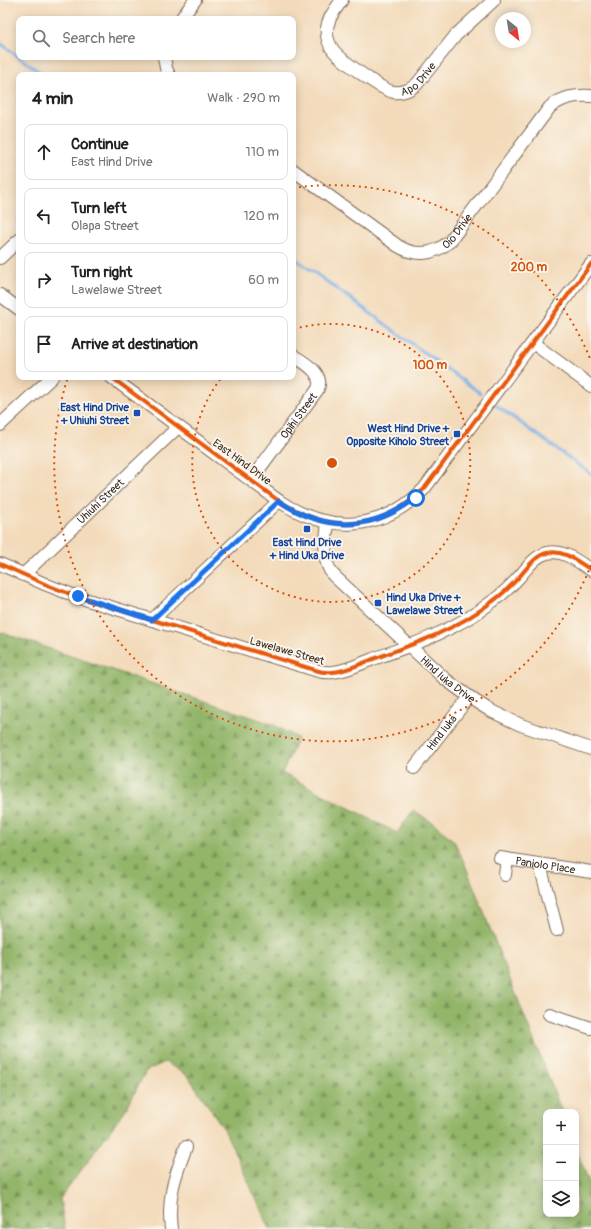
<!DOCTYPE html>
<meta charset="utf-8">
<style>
:root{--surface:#fff;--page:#f6f6f6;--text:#222;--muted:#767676;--line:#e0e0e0}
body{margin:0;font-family:Pangolin,sans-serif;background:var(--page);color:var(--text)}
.controls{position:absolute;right:12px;bottom:12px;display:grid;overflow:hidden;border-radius:8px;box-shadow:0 2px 10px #0003}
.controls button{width:36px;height:36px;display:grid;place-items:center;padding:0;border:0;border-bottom:1px solid var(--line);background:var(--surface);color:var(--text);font:20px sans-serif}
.compass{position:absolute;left:495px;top:12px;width:36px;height:36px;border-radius:50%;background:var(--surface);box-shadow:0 2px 10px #0003;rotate:150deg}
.stop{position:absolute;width:12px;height:12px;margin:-9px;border:3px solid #1a73e8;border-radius:50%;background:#fff}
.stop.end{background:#1a73e8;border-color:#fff;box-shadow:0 1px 4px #0008}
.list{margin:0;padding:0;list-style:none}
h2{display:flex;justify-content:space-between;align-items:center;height:52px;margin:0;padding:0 16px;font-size:17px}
h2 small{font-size:13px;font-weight:400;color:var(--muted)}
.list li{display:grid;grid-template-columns:26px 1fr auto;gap:12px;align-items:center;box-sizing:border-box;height:56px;margin:0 8px 8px;padding:0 8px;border:1px solid var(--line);border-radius:8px}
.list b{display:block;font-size:15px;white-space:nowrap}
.list p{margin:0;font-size:13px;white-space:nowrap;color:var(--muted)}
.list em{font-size:13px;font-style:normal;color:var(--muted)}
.icon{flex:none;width:22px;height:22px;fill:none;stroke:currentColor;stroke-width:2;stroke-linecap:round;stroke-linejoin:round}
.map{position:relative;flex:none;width:591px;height:1229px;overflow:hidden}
.search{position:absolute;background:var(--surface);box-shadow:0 2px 10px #0003;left:16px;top:16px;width:280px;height:44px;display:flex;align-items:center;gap:10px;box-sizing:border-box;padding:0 14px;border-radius:8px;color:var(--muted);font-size:15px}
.panel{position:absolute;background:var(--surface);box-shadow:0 2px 10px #0003;left:16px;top:72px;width:280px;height:308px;border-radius:8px}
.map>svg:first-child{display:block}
.forest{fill:url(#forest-firs);stroke:#667044}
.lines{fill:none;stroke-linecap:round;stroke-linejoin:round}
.stream{stroke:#78ade5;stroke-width:3}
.minor-casing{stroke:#7b6855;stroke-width:14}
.minor{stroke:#fff;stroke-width:12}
.cycleway-casing{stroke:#fbf7ec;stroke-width:6}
.cycleway{stroke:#e8590c;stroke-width:4}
.route{stroke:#1a73e8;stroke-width:5}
.ring{fill:none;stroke:#d7540e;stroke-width:2;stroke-dasharray:2 4}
.transit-dot{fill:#1a4fb4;stroke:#fbf7ec;stroke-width:1.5}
.labels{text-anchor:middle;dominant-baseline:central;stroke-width:3.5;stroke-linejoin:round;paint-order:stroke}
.street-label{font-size:11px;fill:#3b2a1e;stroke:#fbf7ec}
.transit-label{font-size:11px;font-weight:bold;fill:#164399;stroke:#fbf7ec;text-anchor:end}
.centre{fill:#d7540e;stroke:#fbf7ec;stroke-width:2}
.ring-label{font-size:12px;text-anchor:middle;font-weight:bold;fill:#d7540e;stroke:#fbf7ec;stroke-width:3.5;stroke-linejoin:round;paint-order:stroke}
</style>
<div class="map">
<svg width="591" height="1229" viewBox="0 0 591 1229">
<defs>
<pattern id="forest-firs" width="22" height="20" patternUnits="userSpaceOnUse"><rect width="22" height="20" fill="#92b569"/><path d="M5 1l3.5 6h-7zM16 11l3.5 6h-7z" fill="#789356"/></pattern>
</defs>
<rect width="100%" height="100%" fill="#fbf7ec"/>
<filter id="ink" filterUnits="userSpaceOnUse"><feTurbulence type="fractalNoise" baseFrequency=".025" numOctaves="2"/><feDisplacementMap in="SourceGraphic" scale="8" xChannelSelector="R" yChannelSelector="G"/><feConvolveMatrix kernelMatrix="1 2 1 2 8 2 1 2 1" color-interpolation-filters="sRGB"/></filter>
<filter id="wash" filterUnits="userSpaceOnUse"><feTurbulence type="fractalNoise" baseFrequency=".012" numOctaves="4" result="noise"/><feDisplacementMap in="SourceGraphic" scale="16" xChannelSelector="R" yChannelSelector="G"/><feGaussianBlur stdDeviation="0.9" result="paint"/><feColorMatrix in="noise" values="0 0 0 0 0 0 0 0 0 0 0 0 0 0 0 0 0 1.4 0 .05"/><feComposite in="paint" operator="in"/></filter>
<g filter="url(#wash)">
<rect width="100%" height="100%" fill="#f3daba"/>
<polygon class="forest" points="0,632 272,724 298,738 282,773 397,833 413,810 436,825 454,841 464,862 562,1112 546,1112 546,1214 576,1214 576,1149 591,1187 591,1229 270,1229 224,1129 188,1076 165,1062 146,1071 126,1109 60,1199 65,1229 0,1229"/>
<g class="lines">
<g class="stream">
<polyline points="0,43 19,57"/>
<polyline points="19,57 44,75"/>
<polyline points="293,257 480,393"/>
<polyline points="496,405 591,474"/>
</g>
</g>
</g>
<g filter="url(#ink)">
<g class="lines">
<g class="minor-casing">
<g id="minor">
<path id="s1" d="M342,0C334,11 325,22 327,36C328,41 330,46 333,50C341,60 383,91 394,92C402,93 410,90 417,84L456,35L494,0"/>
<polyline points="181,19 195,0"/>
<polyline points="164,57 166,68 169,75"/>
<path id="s2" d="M293,170L398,246C416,257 434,255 450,241L550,107C563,97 575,95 591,96"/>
<polyline points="0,258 19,240"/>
<polyline points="0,295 19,309"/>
<polyline points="533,343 591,386"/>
<path d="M111,377L279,501C329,534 381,532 424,489L591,264"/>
<polyline points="0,425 52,377"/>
<path id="s3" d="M251,480L318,389C324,372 305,364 293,355"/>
<path id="s4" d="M328,523C326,542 321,559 333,575L445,679L475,701L491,711L521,725L591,749"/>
<path d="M0,564L47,585L78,597L315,670C321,672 326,673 333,672C346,671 360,664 373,659C415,644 458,629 493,601C503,594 512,585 520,576C528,567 535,556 547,553C564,549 578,562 591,570"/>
<path id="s5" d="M23,575L178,427"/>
<polyline points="152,620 279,501"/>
<path id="s6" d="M414,768L469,697"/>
<path id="s7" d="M500,858L591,872"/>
<polyline points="540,865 557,930"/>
<polyline points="505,875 507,859"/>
<polyline points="549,1014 591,1028"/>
<path d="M171,1229C167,1197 175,1176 186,1147"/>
</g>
</g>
<use href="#minor" class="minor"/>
<g class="cycleway-casing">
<g id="cycleway">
<path d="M111,377L279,501C329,534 381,532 424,489L591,264"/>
<path d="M0,564L47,585L78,597L315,670C321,672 326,673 333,672C346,671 360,664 373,659C415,644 458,629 493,601C503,594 512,585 520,576C528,567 535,556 547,553C564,549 578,562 591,570"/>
</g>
</g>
<use href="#cycleway" class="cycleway"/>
</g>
</g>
<g class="lines" filter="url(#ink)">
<path class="route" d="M78,596L152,620L279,501C325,532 371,532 416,498"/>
</g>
<g class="ring">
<path d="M294 329A139 139 0 1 1 222 377"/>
<path d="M591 565A278 278 0 0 1 68 377M293 188A278 278 0 0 1 591 361"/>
</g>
<g class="transit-dot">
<rect x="133" y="409" width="8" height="8" rx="2"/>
<rect x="453" y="430" width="8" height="8" rx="2"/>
<rect x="303" y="525" width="8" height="8" rx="2"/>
<rect x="374" y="599" width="8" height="8" rx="2"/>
</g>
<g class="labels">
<g class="street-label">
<text stroke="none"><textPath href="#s1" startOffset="159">Apo Drive</textPath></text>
<text stroke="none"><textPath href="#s2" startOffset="198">Oio Drive</textPath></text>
<text stroke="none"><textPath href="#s3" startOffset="80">Opihi Street</textPath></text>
<text transform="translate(242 462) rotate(36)">East Hind Drive</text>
<text stroke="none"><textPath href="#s5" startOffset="107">Uhiuhi Street</textPath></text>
<text transform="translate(287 651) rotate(16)">Lawelawe Street</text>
<text stroke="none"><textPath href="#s4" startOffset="209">Hind Iuka Drive</textPath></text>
<text stroke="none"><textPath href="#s6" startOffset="45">Hind Iuka</textPath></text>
<text stroke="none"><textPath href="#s7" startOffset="46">Paniolo Place</textPath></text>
</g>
<g class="transit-label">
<text x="129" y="407">East Hind Drive<tspan x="129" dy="13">+ Uhiuhi Street</tspan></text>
<text x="449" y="428">West Hind Drive +<tspan x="449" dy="13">Opposite Kiholo Street</tspan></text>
<text x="307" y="542" text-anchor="middle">East Hind Drive<tspan x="307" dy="13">+ Hind Uka Drive</tspan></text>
<text x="386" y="597" text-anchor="start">Hind Uka Drive +<tspan x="386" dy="13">Lawelawe Street</tspan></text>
</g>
</g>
<circle cx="332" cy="463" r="6" class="centre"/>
<g class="ring-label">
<text x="529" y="271">200 m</text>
<text x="430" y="369">100 m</text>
</g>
</svg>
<div class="controls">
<button>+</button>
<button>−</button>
<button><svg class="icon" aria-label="layers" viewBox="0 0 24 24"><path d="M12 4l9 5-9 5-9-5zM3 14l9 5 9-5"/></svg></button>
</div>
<svg class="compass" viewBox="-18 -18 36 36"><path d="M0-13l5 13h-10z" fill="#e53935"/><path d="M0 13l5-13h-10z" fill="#767676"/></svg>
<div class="stop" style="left:416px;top:498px"></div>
<div class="stop end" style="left:78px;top:596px"></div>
<div class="search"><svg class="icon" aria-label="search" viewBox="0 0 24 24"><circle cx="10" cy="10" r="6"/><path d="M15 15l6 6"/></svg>Search here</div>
<section class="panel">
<h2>4 min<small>Walk · 290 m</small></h2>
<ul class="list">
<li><svg class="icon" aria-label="ahead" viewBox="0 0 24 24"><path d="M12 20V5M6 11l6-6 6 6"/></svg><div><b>Continue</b><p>East Hind Drive</p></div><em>110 m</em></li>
<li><svg class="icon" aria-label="left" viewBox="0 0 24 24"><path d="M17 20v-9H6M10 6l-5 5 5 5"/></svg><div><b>Turn left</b><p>Olapa Street</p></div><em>120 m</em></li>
<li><svg class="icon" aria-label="right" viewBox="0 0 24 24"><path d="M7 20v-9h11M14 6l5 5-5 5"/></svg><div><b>Turn right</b><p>Lawelawe Street</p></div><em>60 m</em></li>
<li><svg class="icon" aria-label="arrive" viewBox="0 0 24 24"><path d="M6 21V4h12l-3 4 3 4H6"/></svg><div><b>Arrive at destination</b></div></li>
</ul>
</section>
</div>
